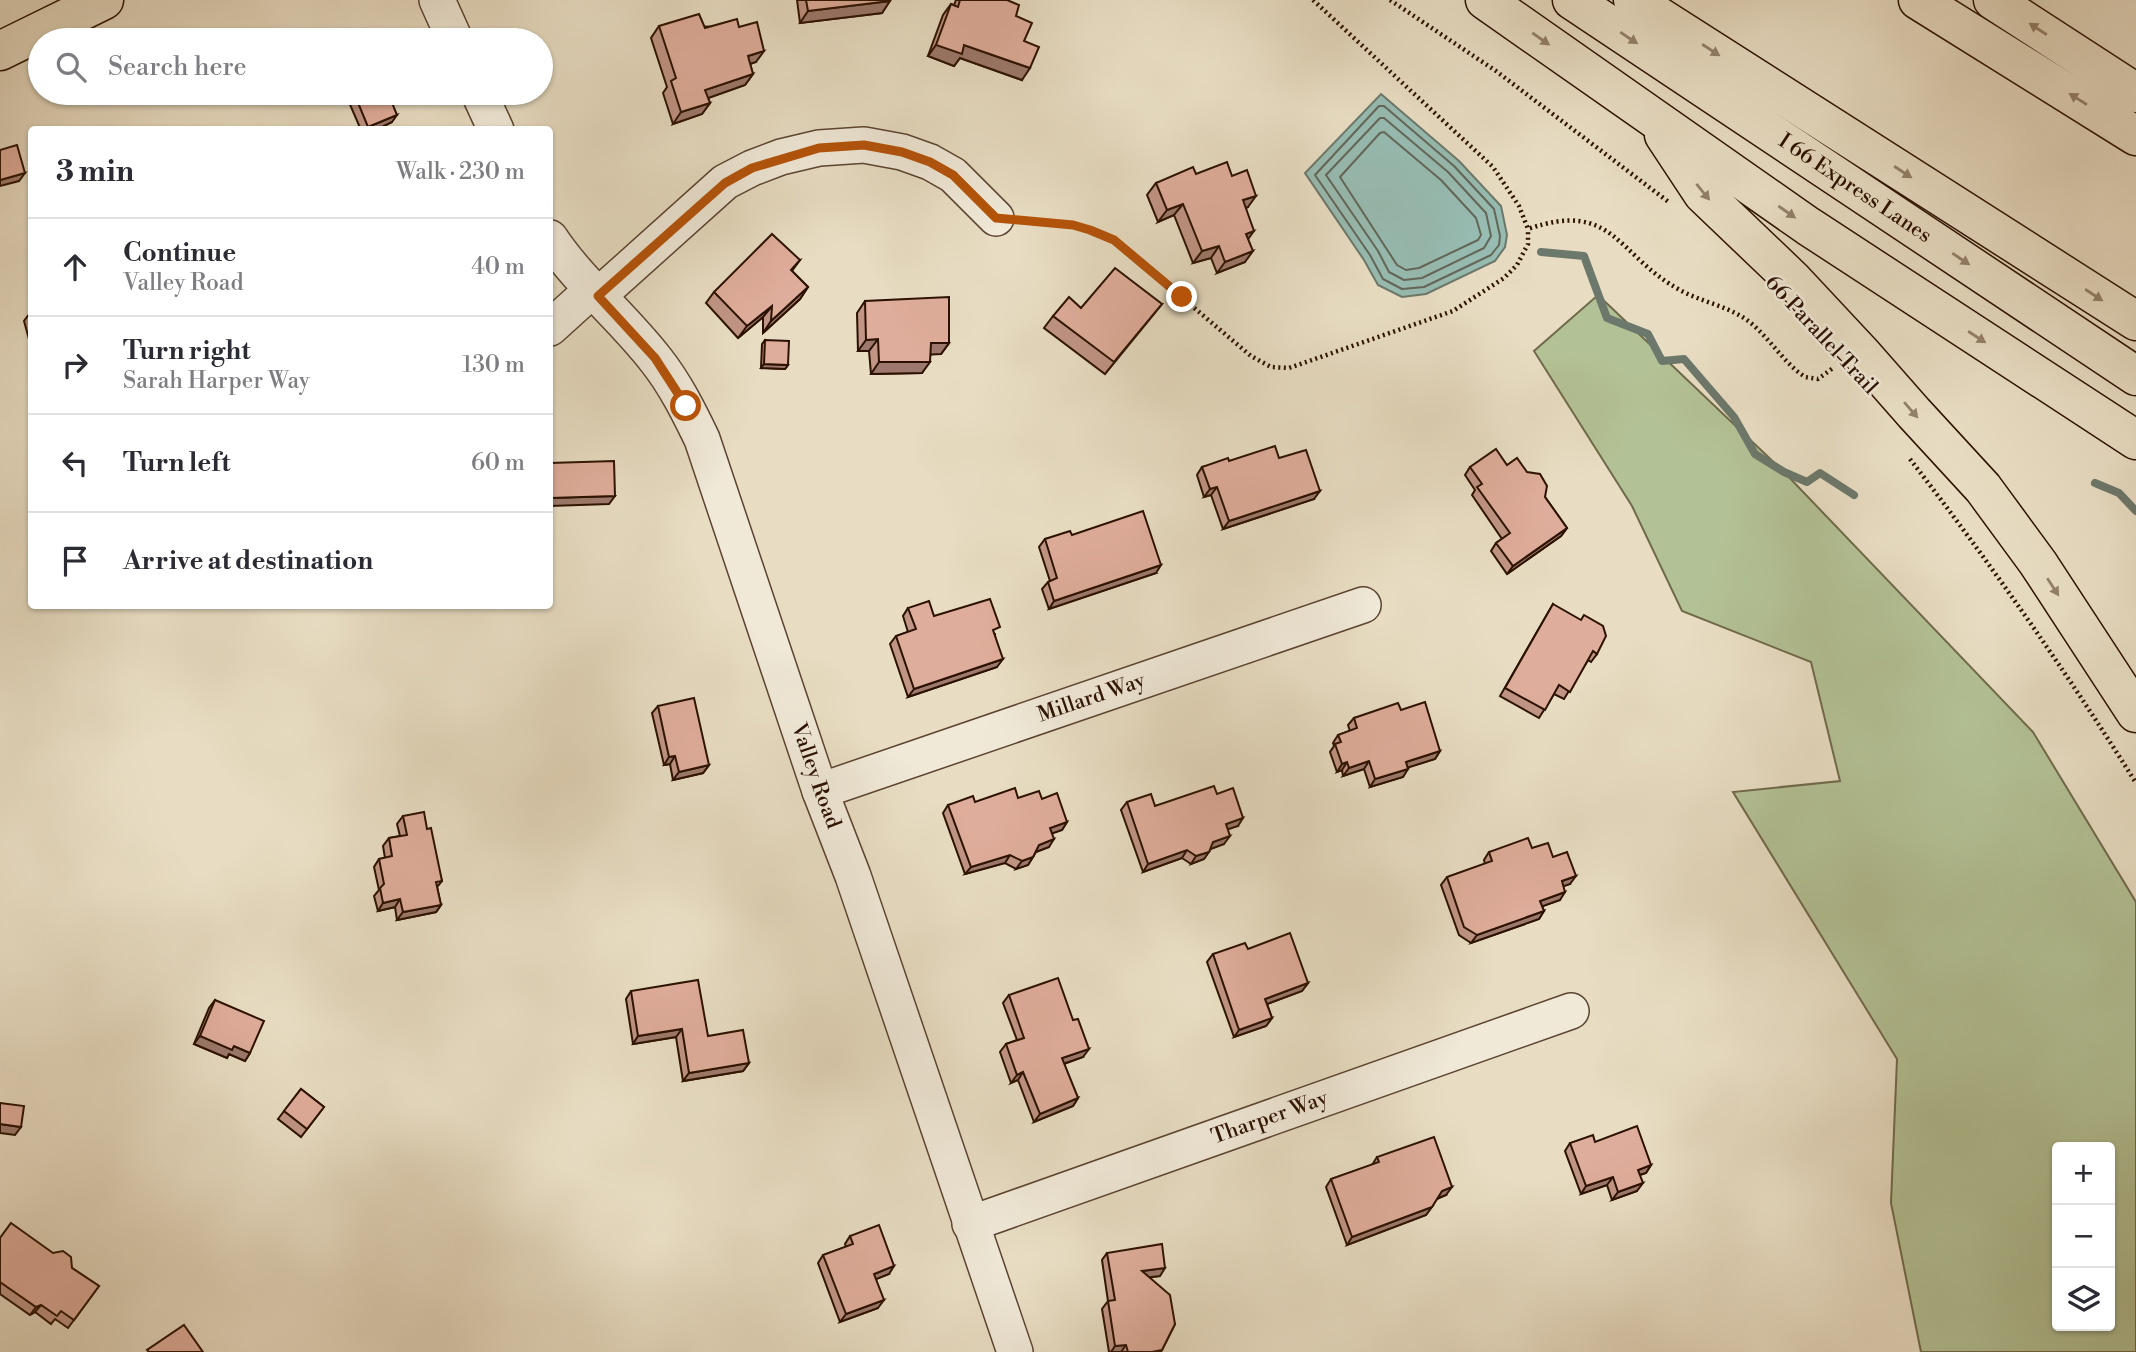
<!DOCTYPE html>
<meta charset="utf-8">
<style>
:root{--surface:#fff;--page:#f2f2f3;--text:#2b2b33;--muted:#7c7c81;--line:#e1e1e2}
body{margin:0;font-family:"Libre Bodoni",serif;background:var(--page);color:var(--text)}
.controls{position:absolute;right:21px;bottom:21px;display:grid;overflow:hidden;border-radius:7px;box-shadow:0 2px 5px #0004}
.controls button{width:63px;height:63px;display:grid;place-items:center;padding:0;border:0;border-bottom:2px solid var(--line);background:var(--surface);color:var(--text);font:35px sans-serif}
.stop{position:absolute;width:21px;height:21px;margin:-16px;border:5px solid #b45309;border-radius:50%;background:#fff}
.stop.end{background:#b45309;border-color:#fff;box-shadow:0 2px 7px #0008}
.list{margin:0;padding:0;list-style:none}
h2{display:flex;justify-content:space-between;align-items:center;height:91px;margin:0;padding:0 28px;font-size:30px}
h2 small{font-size:23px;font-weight:400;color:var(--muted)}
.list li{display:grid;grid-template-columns:46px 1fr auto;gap:21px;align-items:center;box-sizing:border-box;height:98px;padding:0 28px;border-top:2px solid var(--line)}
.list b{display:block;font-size:26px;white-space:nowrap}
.list p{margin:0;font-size:23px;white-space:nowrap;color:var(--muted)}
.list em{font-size:23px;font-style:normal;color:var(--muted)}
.icon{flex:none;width:38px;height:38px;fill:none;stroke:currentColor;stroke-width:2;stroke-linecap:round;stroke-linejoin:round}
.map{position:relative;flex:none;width:2136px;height:1352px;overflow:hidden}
.search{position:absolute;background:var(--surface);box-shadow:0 2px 5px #0004;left:28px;top:28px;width:525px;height:77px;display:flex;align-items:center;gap:18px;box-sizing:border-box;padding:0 24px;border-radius:38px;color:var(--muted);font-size:26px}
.panel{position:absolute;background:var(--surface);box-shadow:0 2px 5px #0004;left:28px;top:126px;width:525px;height:483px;border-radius:7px}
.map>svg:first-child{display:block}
.green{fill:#b3c296;stroke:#706a4b;stroke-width:2;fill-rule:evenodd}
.water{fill:#97bcb2;stroke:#6c786b;stroke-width:2}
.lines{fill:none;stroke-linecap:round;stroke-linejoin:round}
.shore{stroke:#626659;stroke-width:2}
.stream{stroke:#6c786b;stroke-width:8}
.minor-casing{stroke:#5b4431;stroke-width:38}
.major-casing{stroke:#2c1100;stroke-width:41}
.highway-casing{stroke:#2c1100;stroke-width:41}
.path{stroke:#2c1100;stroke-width:4.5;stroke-dasharray:2 3.5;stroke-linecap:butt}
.minor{stroke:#f0e9d8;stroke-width:35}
.major{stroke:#e8ddc3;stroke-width:38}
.highway{stroke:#e8ddc3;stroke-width:38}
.wall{fill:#c09585;stroke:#2c1100;stroke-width:2}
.shaded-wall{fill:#9c796c;stroke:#2c1100;stroke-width:2}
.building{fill:#dfad9b;stroke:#2c1100;stroke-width:2}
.oneway{fill:#93816b}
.route{stroke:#b45309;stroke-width:9}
.labels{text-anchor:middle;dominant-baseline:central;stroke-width:5;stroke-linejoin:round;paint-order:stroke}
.street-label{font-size:21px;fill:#2c1100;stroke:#f0e9d8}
</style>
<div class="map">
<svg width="2136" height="1352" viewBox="0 0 2136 1352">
<rect width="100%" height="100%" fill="#e8ddc3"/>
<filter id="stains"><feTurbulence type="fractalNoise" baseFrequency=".00286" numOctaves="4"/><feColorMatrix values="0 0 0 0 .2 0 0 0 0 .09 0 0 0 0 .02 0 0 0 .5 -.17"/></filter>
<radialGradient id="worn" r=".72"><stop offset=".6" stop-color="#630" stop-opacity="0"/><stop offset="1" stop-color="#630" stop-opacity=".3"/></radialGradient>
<path class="green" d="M1598,295L1784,472L2033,732L2136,902V1352H1921L1891,1203L1897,1059L1733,792L1840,781L1811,662L1682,611L1632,506L1534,351ZM2057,1147H2110V1326H2057Z"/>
<polygon class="water" points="1381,94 1459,161 1501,206 1507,235 1505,247 1495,261 1426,294 1402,297 1378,285 1364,260 1305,173"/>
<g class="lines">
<g class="shore">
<polygon points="1379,106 1384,106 1454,166 1494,209 1500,236 1499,245 1491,255 1424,287 1402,289 1383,279 1370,255 1315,175"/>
<polygon points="1380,118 1384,118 1448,172 1486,213 1491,236 1484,248 1422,278 1404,280 1389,272 1378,251 1326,175"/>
<polygon points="1384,132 1441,180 1476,218 1481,235 1478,240 1419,268 1406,270 1397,265 1340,177 1380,133"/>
</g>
<g class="stream">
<polyline points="1541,252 1584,256 1607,318 1648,334 1662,361 1684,359 1734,417 1755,454 1784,472 1807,482 1820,473 1854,495"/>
<polyline points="2095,483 2119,493 2136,511"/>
</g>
<g class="minor-casing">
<g id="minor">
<polyline points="437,0 455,40"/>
<polyline points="479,93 496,130"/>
<path id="s1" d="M550,238C580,283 623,317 656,360C675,384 689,412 702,439L820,791L853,876L1015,1352"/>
<polyline points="598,296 725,182 752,168 781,157 819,148 864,145 902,152 930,162 953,175 996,218"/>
<polyline points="550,328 592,290"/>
<path id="s2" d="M820,791L1363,605"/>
<path id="s3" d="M970,1224L1571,1011"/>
</g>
</g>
<g class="major-casing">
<polyline id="major" points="0,51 104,0"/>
</g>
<g class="highway-casing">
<g id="highway">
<polyline points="1485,0 1808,226 2136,440"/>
<path id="s4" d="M1572,0L2136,376"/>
<polyline points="1633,0 2136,321"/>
<polyline points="1918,0 2136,136"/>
<polyline points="1993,0 2136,93"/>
<polyline points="1664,135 1703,194 1792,279 1863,355 1914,413 1983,488 2038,563 2136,713"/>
</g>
</g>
<g class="path">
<path d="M1313,0L1493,167L1519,206L1528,229C1614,199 1617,256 1680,290C1703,303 1731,306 1752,324C1771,340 1784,363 1805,377L1818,379L1833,368"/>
<polyline points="1390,0 1496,71 1670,203"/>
<path d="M1024,220C1056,223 1085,225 1114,240L1251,356L1271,367L1289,368L1453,311L1504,278L1517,265L1528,244V229"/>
<path d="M1910,459C1990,563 2066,671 2136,783"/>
</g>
<use href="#minor" class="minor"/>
<use href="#major" class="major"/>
<use href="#highway" class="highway"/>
</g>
<g class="wall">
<polygon points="797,0 890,0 882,13 800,23"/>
<polygon points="956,0 1007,0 1016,16 1024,41 1022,80 960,58 954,66 928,56 943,15 951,4 954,5"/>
<polygon points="659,26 739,27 756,62 750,64 753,74 745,85 708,98 710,103 702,114 673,124 663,93 667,87 651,38"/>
<polygon points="345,93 388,93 392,122 376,130 361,130"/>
<polygon points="1196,174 1232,176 1248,207 1246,208 1248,239 1245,262 1217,273 1211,258 1193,263 1174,215 1158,222 1147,195 1156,183"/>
<polygon points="800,260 792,271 808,287 800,299 763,333 763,317 738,338 706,303 714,292"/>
<polygon points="865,301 949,343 941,354 931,354 922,373 871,374 869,351 858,351 857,313"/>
<polygon points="1162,304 1105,374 1044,328 1053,316 1081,308"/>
<polygon points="32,312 32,350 24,321 30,313"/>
<polygon points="765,340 788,365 785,369 761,368 762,344"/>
<polygon points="1279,458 1314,499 1223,529 1211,495 1204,497 1197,475 1202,467 1229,461"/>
<polygon points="1507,465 1545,497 1567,528 1561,536 1507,574 1491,551 1496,543 1502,539 1472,495 1475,490 1465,475 1470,467"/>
<polygon points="1072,535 1156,573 1049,609 1042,589 1048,582 1050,581 1039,547 1045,539"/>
<polygon points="1553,604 1597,654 1591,662 1588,660 1564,699 1554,694 1539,718 1500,696"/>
<polygon points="908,608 995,634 997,667 908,697 890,644 896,636 908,632 903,616"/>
<polygon points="658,706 709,765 703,773 673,780 670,764 664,765 652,713"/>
<polygon points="1401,710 1440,751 1435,759 1408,767 1403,777 1370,787 1364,769 1343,776 1342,770 1337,772 1330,752 1334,746 1333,743 1338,735 1350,731 1348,725 1354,718"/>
<polygon points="1217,794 1238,826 1227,829 1224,844 1210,849 1204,859 1191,864 1182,858 1143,872 1121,810 1127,802 1155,806"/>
<polygon points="1042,799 1067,822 1062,830 1052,833 1049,847 1036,852 1028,865 1016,869 1005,863 965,874 943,813 948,805 975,802"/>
<polygon points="403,816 427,829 442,881 437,887 441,905 436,912 397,920 395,907 378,911 374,896 379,890 374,867 379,859 385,858 383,846 389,838 400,836 397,824"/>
<polygon points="1532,848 1553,857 1570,884 1563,886 1560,900 1542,906 1544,911 1539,919 1471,943 1459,935 1441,885 1447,877 1485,864 1484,860 1489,852"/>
<polygon points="1248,949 1308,983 1302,991 1267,1004 1272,1018 1266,1026 1234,1037 1207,962 1213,954"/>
<polygon points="631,991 708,1036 749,1063 743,1071 683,1081 676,1037 633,1044 626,999"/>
<polygon points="1009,995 1083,1057 1064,1064 1078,1098 1073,1106 1034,1122 1018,1080 1011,1083 1000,1052 1006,1044 1017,1040 1003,1003"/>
<polygon points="215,1000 250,1053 245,1061 229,1054 227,1058 194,1044 209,1008"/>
<polygon points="301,1089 324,1107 301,1137 278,1119"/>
<polygon points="1595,1142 1651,1165 1646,1173 1640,1175 1637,1191 1612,1200 1607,1185 1581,1194 1565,1151 1570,1143"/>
<polygon points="1377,1157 1446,1195 1437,1199 1426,1215 1347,1245 1326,1187 1331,1179 1372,1165"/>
<polygon points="850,1236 889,1274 876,1279 878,1308 840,1322 818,1263 823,1255 846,1247 845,1244"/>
<polygon points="0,1238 72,1268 99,1286 68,1328 55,1319 51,1324 35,1312 30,1315 0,1294"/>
<polygon points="1107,1253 1160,1276 1149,1277 1175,1324 1161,1352 1109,1352 1102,1309 1108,1301 1102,1260"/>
</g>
<g class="shaded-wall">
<polygon points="890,1 882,13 800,23 808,11"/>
<polygon points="936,45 964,45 1030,68 1022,80 960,58 954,66 928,56"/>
<polygon points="764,51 756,62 740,67 748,56"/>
<polygon points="753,74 745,85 697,102 705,90"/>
<polygon points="710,103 702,114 673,124 681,112"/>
<polygon points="397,115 392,122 376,130 367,130 368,127"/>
<polygon points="25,173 19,181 0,186 0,180"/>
<polygon points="1256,196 1248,207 1235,211 1243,200"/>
<polygon points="1183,204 1174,215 1158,222 1167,210"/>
<polygon points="1254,231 1246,242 1246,234"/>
<polygon points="1219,246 1211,258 1193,263 1202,251"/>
<polygon points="1253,251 1245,262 1217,273 1225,262"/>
<polygon points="808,287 800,299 763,333 771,321"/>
<polygon points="772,306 763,317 738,338 747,326"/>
<polygon points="878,339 869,351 858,351 866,340"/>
<polygon points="931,343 949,343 941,354 923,355"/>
<polygon points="879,362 930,362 922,373 871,374"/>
<polygon points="764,364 788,365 785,369 761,368"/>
<polygon points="1217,487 1211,495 1204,497 1210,489"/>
<polygon points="1320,491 1314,499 1223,529 1229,521"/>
<polygon points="615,496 609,504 550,506 550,498"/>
<polygon points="1567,528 1561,536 1507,574 1513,566"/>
<polygon points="1161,565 1156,573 1049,609 1054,601"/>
<polygon points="1003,659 997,667 908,697 914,689"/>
<polygon points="1440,751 1435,759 1400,770 1406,762"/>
<polygon points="675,756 670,764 664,765 669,757"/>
<polygon points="1369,761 1364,769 1343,776 1349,768"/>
<polygon points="1347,762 1342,770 1337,772 1342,764"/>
<polygon points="709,765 703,773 673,780 679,772"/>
<polygon points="1408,769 1403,777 1370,787 1375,779"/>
<polygon points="1243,818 1238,826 1220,832 1226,824"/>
<polygon points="1067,822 1062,830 1045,836 1050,828"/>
<polygon points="1230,836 1224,844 1208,850 1213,842"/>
<polygon points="1054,839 1049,847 1033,853 1039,845"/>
<polygon points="1187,850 1182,858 1143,872 1148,864"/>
<polygon points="1209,852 1204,859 1191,864 1196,856"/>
<polygon points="1010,855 1005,863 965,874 971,867"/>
<polygon points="1033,857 1028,865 1016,869 1022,861"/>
<polygon points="1576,876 1570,884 1556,889 1562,881"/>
<polygon points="1565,892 1560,900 1535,909 1540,901"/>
<polygon points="400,899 395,907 378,911 383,903"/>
<polygon points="441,905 436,912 397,920 403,912"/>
<polygon points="1544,911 1539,919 1471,943 1477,935"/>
<polygon points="1308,983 1302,991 1259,1007 1265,999"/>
<polygon points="1272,1018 1266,1026 1234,1037 1239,1030"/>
<polygon points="682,1029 676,1037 633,1044 638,1036"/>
<polygon points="200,1036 234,1046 250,1053 245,1061 229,1054 227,1058 194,1044"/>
<polygon points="1089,1049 1083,1057 1057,1066 1062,1058"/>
<polygon points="749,1063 743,1071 683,1081 689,1073"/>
<polygon points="1023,1072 1018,1080 1011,1083 1017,1075"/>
<polygon points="1078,1098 1073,1106 1034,1122 1040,1114"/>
<polygon points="0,1124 21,1127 15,1135 0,1133"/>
<polygon points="1651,1165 1646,1173 1632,1177 1638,1170"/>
<polygon points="1613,1177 1607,1185 1581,1194 1586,1186"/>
<polygon points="1643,1183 1637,1191 1612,1200 1618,1192"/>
<polygon points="1452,1187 1446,1195 1436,1199 1442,1191"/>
<polygon points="1432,1207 1426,1215 1347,1245 1352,1237"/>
<polygon points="894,1266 889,1274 869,1282 874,1274"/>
<polygon points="1165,1268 1160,1276 1136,1279 1142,1271"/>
<polygon points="884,1300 878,1308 840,1322 846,1314"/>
<polygon points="41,1305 35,1312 30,1315 36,1307"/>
<polygon points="1126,1345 1121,1352 1111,1352 1115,1346"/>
</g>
<g class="building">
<polygon points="806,0 890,0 890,1 808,11"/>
<polygon points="960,0 1007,0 1019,5 1016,16 1032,23 1024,41 1039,47 1030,68 964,45 962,54 936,45 951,4 958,7"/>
<polygon points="699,14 705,28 737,19 739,27 757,22 764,51 748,56 753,74 705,90 710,103 681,112 671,81 676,78 659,26"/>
<polygon points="366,29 371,40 339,40"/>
<polygon points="354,93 388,93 397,115 368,127"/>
<polygon points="17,145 25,173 0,180 0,150"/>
<polygon points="1227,162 1232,176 1247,170 1256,196 1243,200 1254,231 1246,234 1253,251 1225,262 1219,246 1202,251 1183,204 1167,210 1156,183 1193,167 1196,174"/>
<polygon points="772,234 800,260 791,270 808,287 771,321 772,306 747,326 714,292"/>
<polygon points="1115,268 1162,304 1114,362 1053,316 1069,297 1081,308"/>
<polygon points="949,297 949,343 931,343 930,362 879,362 878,339 866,340 865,301"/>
<polygon points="765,340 789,341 788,365 764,364"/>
<polygon points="1275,446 1279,458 1306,450 1320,491 1229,521 1217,487 1210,489 1202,467 1228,458 1229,461"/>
<polygon points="1496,449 1507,465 1517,458 1527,472 1540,474 1547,486 1545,497 1567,528 1513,566 1496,543 1510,533 1477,487 1482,484 1470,467"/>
<polygon points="614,461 615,496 550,498 550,463"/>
<polygon points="1143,511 1161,565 1054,601 1048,582 1057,578 1045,539 1070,531 1072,535"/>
<polygon points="990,599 1000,627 993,630 1003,659 914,689 896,636 916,629 908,608 929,601 934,616"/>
<polygon points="1553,604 1581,620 1584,615 1603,626 1606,636 1597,654 1593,651 1570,692 1559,685 1545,710 1505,688"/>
<polygon points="694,698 709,765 679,772 675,756 669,757 658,706"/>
<polygon points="1425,702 1440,751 1406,762 1408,769 1375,779 1369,761 1349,768 1347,762 1342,764 1335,744 1341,742 1338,735 1357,728 1354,718 1398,703 1401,710"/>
<polygon points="1214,786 1217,794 1233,788 1243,818 1226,824 1230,836 1213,842 1209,852 1196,856 1187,850 1148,864 1127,802 1151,794 1155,806"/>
<polygon points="1015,788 1018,798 1039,791 1042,799 1057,793 1067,822 1050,828 1054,839 1039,845 1033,857 1022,861 1010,855 971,867 948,805 973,796 975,802"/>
<polygon points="424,812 427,829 431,828 442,881 436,882 441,905 403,912 400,899 383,903 380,888 384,884 379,859 392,856 389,838 407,835 403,816"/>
<polygon points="1528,838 1532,848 1548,843 1553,857 1567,852 1576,876 1562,881 1565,892 1540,901 1544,911 1477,935 1464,927 1447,877 1492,861 1489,852"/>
<polygon points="1290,933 1308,983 1265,999 1272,1018 1239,1030 1213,954 1245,943 1248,949"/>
<polygon points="1058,978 1073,1020 1078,1019 1089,1049 1062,1058 1078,1098 1040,1114 1023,1072 1017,1075 1006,1044 1024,1038 1009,995"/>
<polygon points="698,980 708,1036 743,1030 749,1063 689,1073 682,1029 638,1036 631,991"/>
<polygon points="215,1000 264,1021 250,1053 234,1046 232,1050 200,1036"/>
<polygon points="301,1089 324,1107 307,1129 284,1111"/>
<polygon points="0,1103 24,1106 21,1127 0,1124"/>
<polygon points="1637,1126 1651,1165 1638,1170 1643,1183 1618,1192 1613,1177 1586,1186 1570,1143 1593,1135 1595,1142"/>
<polygon points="1434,1137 1452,1187 1442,1191 1432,1207 1352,1237 1331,1179 1379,1162 1377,1157"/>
<polygon points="11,1223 53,1253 63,1251 71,1257 72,1268 99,1286 74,1320 61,1311 57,1316 41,1305 36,1307 0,1282 0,1238"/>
<polygon points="879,1225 894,1266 874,1274 884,1300 846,1314 823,1255 853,1244 850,1236"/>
<polygon points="1162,1244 1165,1268 1142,1271 1170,1295 1175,1324 1162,1350 1152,1352 1128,1352 1126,1345 1115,1346 1108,1301 1115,1300 1107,1253"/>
<polygon points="184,1325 203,1352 149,1352 147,1350"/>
</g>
<defs><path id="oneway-solid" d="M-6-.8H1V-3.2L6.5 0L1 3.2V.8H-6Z" transform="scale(1.75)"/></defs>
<g class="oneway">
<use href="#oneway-solid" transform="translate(2038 29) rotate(-147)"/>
<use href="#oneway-solid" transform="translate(1629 38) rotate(34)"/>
<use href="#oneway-solid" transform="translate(1541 39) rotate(35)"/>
<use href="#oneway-solid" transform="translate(1711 50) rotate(33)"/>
<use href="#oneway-solid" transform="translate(2078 99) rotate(-148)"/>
<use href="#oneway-solid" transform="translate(1903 172) rotate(33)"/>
<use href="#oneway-solid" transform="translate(1703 192) rotate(51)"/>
<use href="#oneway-solid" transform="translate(1787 212) rotate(35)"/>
<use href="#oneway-solid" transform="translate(1961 259) rotate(34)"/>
<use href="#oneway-solid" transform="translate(2094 295) rotate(33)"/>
<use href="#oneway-solid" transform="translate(1977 337) rotate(33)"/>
<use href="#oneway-solid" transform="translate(1911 410) rotate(49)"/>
<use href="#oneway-solid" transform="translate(2053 587) rotate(57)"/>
</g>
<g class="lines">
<polyline class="route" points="686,406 655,358 598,296 725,183 752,168 819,148 864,145 902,152 930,162 953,175 996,218 1073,225 1090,230 1114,240 1182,297"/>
</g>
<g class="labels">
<g class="street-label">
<text stroke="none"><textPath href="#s4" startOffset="340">I 66 Express Lanes</textPath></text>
<text transform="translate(1821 335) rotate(47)">66 Parallel Trail</text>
<text stroke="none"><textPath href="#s2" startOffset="287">Millard Way</textPath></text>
<text stroke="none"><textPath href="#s1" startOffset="609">Valley Road</textPath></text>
<text stroke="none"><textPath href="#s3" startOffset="318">Tharper Way</textPath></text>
</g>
</g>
<rect width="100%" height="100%" filter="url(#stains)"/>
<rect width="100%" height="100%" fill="url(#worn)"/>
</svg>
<div class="controls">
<button>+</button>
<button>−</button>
<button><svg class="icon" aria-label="layers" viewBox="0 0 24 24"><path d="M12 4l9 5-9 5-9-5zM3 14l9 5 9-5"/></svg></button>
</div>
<div class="stop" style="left:686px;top:406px"></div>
<div class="stop end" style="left:1182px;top:297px"></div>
<div class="search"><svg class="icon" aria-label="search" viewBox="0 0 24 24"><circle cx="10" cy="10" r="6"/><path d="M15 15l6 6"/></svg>Search here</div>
<section class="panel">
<h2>3 min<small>Walk · 230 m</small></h2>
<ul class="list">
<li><svg class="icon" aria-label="ahead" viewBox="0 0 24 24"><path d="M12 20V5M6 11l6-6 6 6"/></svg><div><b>Continue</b><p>Valley Road</p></div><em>40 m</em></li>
<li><svg class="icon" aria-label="right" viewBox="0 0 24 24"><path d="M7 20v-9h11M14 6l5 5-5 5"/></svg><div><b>Turn right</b><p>Sarah Harper Way</p></div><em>130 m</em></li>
<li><svg class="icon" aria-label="left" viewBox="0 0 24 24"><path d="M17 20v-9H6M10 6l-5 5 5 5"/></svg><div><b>Turn left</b></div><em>60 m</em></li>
<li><svg class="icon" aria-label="arrive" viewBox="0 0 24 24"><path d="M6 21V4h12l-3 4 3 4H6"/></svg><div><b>Arrive at destination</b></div></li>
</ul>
</section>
</div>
